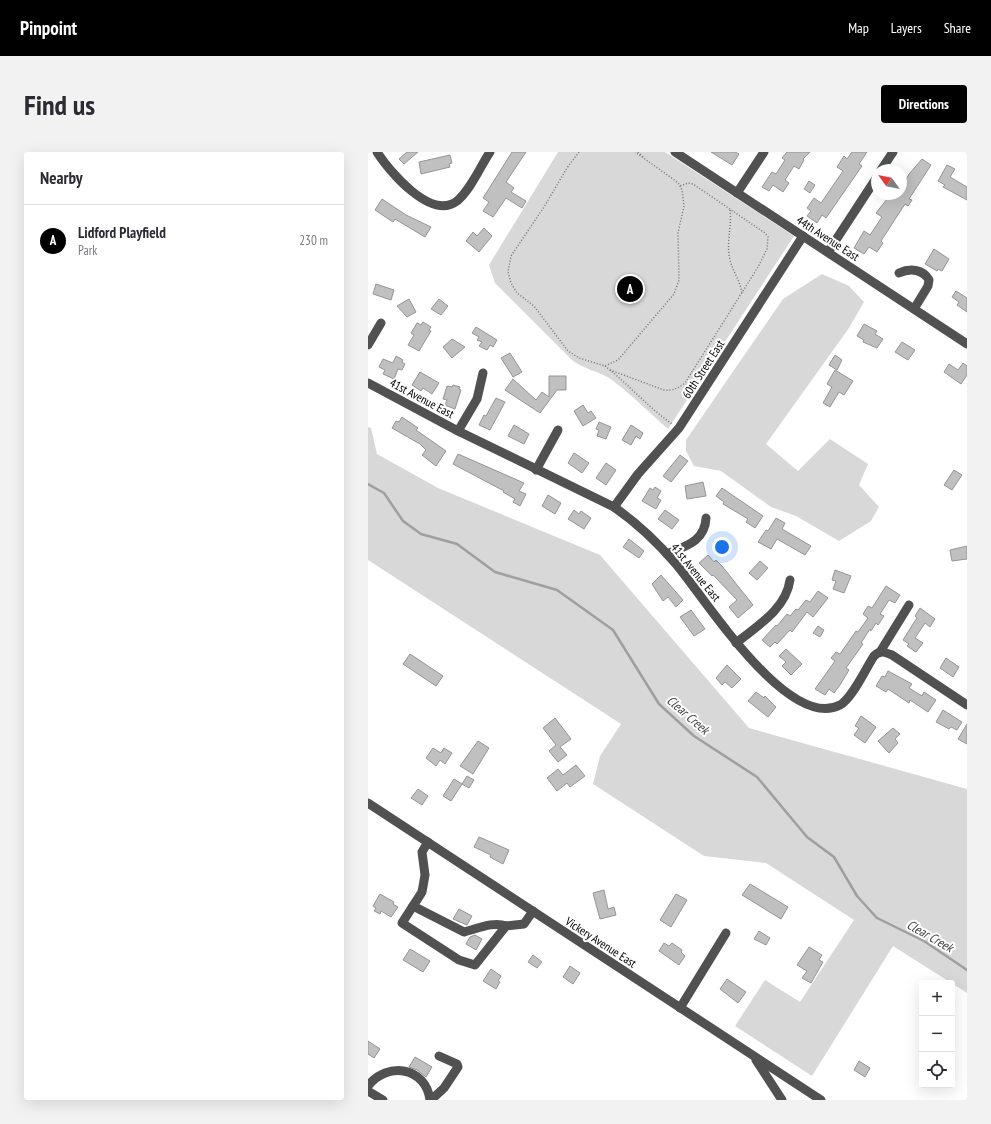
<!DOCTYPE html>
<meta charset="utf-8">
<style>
:root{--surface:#fff;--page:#f2f2f3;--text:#2b2b33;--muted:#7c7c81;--line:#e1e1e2;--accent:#000}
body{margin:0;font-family:"PT Sans Narrow",sans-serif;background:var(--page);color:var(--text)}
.controls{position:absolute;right:12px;bottom:12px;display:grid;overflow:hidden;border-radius:4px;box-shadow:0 4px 16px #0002}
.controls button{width:36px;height:36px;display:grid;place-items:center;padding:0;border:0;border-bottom:1px solid var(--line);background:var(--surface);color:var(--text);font:20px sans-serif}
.compass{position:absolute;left:503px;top:12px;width:36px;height:36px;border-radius:50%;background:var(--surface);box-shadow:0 4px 16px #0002;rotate:303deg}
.you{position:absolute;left:354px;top:395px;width:14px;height:14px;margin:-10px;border:3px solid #fff;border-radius:50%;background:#1a73e8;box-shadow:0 0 0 6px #1a73e833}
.badge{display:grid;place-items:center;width:26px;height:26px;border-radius:50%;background:var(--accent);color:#fff;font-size:13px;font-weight:700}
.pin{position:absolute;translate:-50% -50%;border:2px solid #fff;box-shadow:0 1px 4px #0006}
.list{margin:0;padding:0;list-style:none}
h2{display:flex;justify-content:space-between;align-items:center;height:52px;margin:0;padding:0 16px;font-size:17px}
h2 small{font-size:13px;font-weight:400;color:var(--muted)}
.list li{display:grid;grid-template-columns:26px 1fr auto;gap:12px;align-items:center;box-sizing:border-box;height:72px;padding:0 16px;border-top:1px solid var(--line)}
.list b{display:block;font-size:15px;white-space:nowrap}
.list p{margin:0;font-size:13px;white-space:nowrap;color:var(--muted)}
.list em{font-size:13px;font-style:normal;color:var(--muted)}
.icon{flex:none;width:22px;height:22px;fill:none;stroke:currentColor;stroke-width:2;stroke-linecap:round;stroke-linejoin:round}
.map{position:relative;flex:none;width:599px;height:948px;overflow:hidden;border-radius:4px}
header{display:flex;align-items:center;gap:24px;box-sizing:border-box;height:56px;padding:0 20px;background:var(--accent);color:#fff}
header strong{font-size:19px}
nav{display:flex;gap:22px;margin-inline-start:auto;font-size:14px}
.intro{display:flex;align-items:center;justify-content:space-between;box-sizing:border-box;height:96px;padding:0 24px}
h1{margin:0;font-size:28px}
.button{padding:10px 18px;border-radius:4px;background:var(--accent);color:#fff;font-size:14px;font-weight:700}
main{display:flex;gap:24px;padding:0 24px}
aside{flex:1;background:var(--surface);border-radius:4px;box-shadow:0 4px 16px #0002}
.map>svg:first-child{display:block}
.green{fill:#d8d8d8}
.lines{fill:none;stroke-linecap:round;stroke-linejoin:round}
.stream{stroke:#9f9f9f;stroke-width:2.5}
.building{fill:#c0c0c0;stroke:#959595}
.path{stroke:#737373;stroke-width:1.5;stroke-dasharray:1 2;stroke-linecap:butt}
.minor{stroke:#515151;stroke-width:9}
.labels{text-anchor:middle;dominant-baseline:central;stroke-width:4;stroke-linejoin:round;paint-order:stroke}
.street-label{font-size:12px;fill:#000;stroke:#fff}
.water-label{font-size:13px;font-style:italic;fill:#404040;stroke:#fff}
</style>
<header>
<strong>Pinpoint</strong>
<nav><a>Map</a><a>Layers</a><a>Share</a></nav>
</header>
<div class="intro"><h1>Find us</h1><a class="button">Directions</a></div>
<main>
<aside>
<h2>Nearby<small></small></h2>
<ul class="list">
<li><span class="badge">A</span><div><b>Lidford Playfield</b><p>Park</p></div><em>230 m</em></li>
</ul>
</aside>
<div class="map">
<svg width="599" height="948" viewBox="0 0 599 948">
<rect width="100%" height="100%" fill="#fff"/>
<g class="green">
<path d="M190,0H297L426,84L300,277C282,261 264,243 244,228C232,219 216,218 204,208L127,131L121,113Z"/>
<polygon points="454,122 481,134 496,150 481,176 398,292 430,319 462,287 500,312 491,333 511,355 503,369 471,389 428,364 403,355 353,319 326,314 318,299 318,288 415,147"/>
<polygon points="0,275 3,276 9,302 70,336 232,403 381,576 599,637 599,841 525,794 444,924 367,874 397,828 432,850 486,768 398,711 336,704 225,632 232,604 253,572 0,408"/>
</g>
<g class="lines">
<polyline class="stream" points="0,332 16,341 35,369 53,382 89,392 127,420 189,438 245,478 291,552 326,584 389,625 439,685 466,705 489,744 509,766 556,789 599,818"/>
</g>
<g class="building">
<polygon points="39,0 50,0 36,12 31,7"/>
<polygon points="144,0 158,0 138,30 146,36 143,40 158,49 154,56 138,46 125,65 115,59 121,50 115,46"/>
<polygon points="343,0 367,0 371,2 364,13"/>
<polygon points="419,0 442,0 435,7 436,8 431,17 426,14 417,28 421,31 415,40 405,33 401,39 394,35 404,20 408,22 417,8 414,6"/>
<polygon points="484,0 499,0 491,12 494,14 458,66 454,63 449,71 439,64 443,59 439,56 446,46 453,51 475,19 469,15 476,4 479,7"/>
<polygon points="82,3 84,11 81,12 82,15 53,22 51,10"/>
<polygon points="554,7 563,13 541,47 544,48 540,54 537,52 513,89 515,91 509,100 501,95 496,102 486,96 496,79 502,83 514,65 508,61 523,42 533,42 533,37 541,22"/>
<polygon points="579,13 587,17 582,25 599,35 599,48 575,35 577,33 570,29"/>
<polygon points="441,29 447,33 442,41 436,37"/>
<polygon points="14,47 38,63 63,75 57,85 27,67 25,70 7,58"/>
<polygon points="116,76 124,84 111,100 98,89 105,80 109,84"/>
<polygon points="566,97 581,107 574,119 570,117 569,119 557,112"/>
<polygon points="8,132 26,138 23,148 5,142"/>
<polygon points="588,139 599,146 599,160 589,153 591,150 584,145"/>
<polygon points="41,147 48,160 39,165 29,154"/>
<polygon points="71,147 80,154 73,163 63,157"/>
<polygon points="55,170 63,175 61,178 63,179 51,199 40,193 46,183 43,181 49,171 53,173"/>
<polygon points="496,172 509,179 507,182 515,187 509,196 495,190 496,188 489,184"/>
<polygon points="108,175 129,188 125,195 122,193 119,198 111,194 114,190 109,188 111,185 104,181"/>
<polygon points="84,187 97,195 84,206 75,195"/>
<polygon points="534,190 547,198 540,208 527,200"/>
<polygon points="142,201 154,220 145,225 133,206"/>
<polygon points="467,203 474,208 469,218 461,213"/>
<polygon points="28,204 35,208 34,210 37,212 34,218 30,217 26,227 15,222 17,218 11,215 15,207 25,211"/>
<polygon points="595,211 599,214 599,223 593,232 576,220 581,212 590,218"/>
<polygon points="467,218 485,229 476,243 471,240 462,255 455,251 464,235 459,232"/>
<polygon points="52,220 71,231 64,242 55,236 53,239 44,233"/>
<polygon points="181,224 198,224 198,238 189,238 172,261 137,238 145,227 168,248 174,240 181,245"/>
<polygon points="85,233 92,235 91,237 93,238 87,257 79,254 77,253 79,248 75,247 79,234 84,235"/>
<polygon points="128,246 137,250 122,278 111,273 116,263 118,264"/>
<polygon points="215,253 220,261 223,259 228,266 215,274 206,259"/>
<polygon points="34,265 50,276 48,278 78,299 68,314 54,303 58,298 52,292 24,276 28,269 31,270"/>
<polygon points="231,270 243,275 238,287 229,284 231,278 228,277"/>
<polygon points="146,273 161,282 156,292 140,284"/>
<polygon points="263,273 275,281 272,287 268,284 263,293 254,288"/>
<polygon points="206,301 221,311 214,321 200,311"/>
<polygon points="90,302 156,331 151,339 158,342 152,354 145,350 147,347 135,340 136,339 85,312"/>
<polygon points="312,303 320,309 303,330 295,324"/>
<polygon points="238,311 248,318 238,333 228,326"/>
<polygon points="586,318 594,323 584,338 576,333"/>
<polygon points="335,330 338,344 319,347 317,334"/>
<polygon points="287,335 293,339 289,346 293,348 288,357 274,349 282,336 285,338"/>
<polygon points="354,336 395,364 387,376 378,370 380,367 355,352 356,350 348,344"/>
<polygon points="180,343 193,351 187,362 174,354"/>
<polygon points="206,358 211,362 213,359 223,366 216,377 200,367"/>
<polygon points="297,358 311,368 304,377 290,367"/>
<polygon points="408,366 417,371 414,377 443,394 437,403 409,387 403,397 390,390 398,378 400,379"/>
<polygon points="261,387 276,399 271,406 255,395"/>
<polygon points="599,394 599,407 584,409 582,398"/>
<polygon points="340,403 346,410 348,408 354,414 385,453 370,466 361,455 369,448 345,423 344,424 331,411"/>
<polygon points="392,409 400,416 389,428 381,421"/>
<polygon points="467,418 483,424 476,441 465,437 468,429 464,428"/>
<polygon points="293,423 315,448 308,455 300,445 295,449 284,432"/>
<polygon points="518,434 532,443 527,451 521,448 512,462 516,464 510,473 508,471 503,479 502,477 493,491 495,492 478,516 481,518 472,533 466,541 461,537 457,543 447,537 467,509 463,506 468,500 472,502 488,479 490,480 500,466 495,462 500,454 504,456"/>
<polygon points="450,439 460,446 445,465 439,460 424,480 422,478 409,492 407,490 402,495 394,488 408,473 409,474 419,462 422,464 428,457 430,458 438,448 442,450"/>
<polygon points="552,456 567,467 562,475 557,471 547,486 555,491 548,500 539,494 541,492 535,488 545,472 549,466 547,464"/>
<polygon points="323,458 337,477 326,484 312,465"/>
<polygon points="450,474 456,478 452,485 445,481"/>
<polygon points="418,497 434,512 423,523 414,514 418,510 411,504"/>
<polygon points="42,502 75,524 68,534 35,512"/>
<polygon points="578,506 591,515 585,525 572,516"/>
<polygon points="359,513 373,527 364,536 357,530 354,533 348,526"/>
<polygon points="520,519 544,532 541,536 554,544 556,540 568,548 560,560 542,548 541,551 520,537 518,540 508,534 514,524 517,525"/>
<polygon points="388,540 396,546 397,544 408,555 400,565 380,549"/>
<polygon points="575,558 594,570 589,578 583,575 581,577 568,570"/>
<polygon points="493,564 508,575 497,591 486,583 491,576 487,574"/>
<polygon points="187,566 203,587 192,595 199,603 190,610 181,599 188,593 175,576"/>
<polygon points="599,572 599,592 590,587"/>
<polygon points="525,576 532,582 527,587 530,591 521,601 510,589"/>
<polygon points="110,589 121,596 105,622 92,614"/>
<polygon points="65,596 73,601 76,596 84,601 77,612 72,608 68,614 58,606"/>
<polygon points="208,613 217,624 202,635 199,631 189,639 179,626 190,617 195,623"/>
<polygon points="99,624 106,628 101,636 94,632"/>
<polygon points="86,627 94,632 83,649 75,644"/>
<polygon points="50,637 60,644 54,653 43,646"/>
<polygon points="111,685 141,698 135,712 122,705 123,703 106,695"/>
<polygon points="382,732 420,755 413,767 374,743"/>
<polygon points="236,738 240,757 246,755 248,763 232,767 225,741"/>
<polygon points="12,742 26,750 25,752 30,755 23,765 13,759 12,762 6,759 8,756 5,754"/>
<polygon points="308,742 319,748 303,775 292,768"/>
<polygon points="91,757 104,764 99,773 85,767"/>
<polygon points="391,779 402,786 398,793 386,787"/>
<polygon points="107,783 114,787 108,798 98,792 102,785"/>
<polygon points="296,791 301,794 304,791 314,798 313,800 317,804 311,813 291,799"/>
<polygon points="441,795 454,803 451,808 455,810 443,831 434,826 439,819 429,813"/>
<polygon points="42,797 62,809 55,820 35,808"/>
<polygon points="165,803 174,810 169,816 160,810"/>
<polygon points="202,814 212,821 205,832 195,825"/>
<polygon points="123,817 133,824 130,829 132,830 128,837 115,829"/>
<polygon points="359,827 378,840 370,851 352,837"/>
<polygon points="0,889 12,897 6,906 0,902"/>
<polygon points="47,905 64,915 58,925 49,918 41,915"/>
<polygon points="491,909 502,916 497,925 486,918"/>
</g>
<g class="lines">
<g class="path">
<polyline points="211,0 199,16 176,55 143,104 140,120 143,131 149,141 166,154 200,199 211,206 237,214 250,208 306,142 311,128 310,81 316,54 314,38 311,32 305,27 267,0"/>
<polyline points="270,0 276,6"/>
<path d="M362,58C364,72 359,87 361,102C362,116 372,127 374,141"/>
<path d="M237,214C260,232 280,255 304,272"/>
<path d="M242,218L296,238C305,239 310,236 317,231L390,115L399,97L400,85L397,81L325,32L320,31L312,34"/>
</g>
<g class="minor">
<path d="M9,0C21,19 63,69 89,49C103,37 112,15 122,0"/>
<polyline points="307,0 599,192"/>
<polyline points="513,18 525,0"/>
<polyline points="369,41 396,0"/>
<polyline points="460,100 509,25"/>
<path d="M531,121C542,116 555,117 561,128L560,134L546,157"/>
<polyline points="0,193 13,171"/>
<path d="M0,231L90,279L246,355C269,371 290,391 308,412C336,445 420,580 472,553C484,547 498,516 506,504C512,498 517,500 524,503L599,553"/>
<polyline points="90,279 109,247 115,221"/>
<polyline points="168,318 190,278"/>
<polyline points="246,355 270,322 311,276 435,84"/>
<path d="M299,402C318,394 337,389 338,366"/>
<path d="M368,491C389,474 418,457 422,428"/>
<polyline points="512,500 541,453"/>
<polyline points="0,651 453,948"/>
<polyline points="60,690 54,700 57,723 54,740 34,771 91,808 107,813 138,774 156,772 165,759"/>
<path d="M45,754L96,780C109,777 125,769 138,774"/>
<polyline points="312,856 358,781"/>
<polyline points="388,908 414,948"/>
<path d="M0,934C19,909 58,915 62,948"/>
<polyline points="0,939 15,948"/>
<polyline points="63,948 76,936 90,915 89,912 71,904"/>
</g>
</g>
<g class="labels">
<g class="street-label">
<text transform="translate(460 86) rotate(33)">44th Avenue East</text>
<text transform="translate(335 217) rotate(-57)">60th Street East</text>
<text transform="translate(54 246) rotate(28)">41st Avenue East</text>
<text transform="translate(328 420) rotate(51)">41st Avenue East</text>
<text transform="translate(233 790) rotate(33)">Vickery Avenue East</text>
</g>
<g class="water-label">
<text transform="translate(320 563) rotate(41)">Clear Creek</text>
<text transform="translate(562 784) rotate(30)">Clear Creek</text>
</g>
</g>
</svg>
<div class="controls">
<button>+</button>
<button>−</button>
<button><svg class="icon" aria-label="locate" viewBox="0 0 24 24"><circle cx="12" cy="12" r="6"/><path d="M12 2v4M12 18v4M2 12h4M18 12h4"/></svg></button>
</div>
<svg class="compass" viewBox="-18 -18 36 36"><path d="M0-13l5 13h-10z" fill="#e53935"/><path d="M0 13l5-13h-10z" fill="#7c7c81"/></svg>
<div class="you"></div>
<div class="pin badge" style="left:262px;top:137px">A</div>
</div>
</main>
